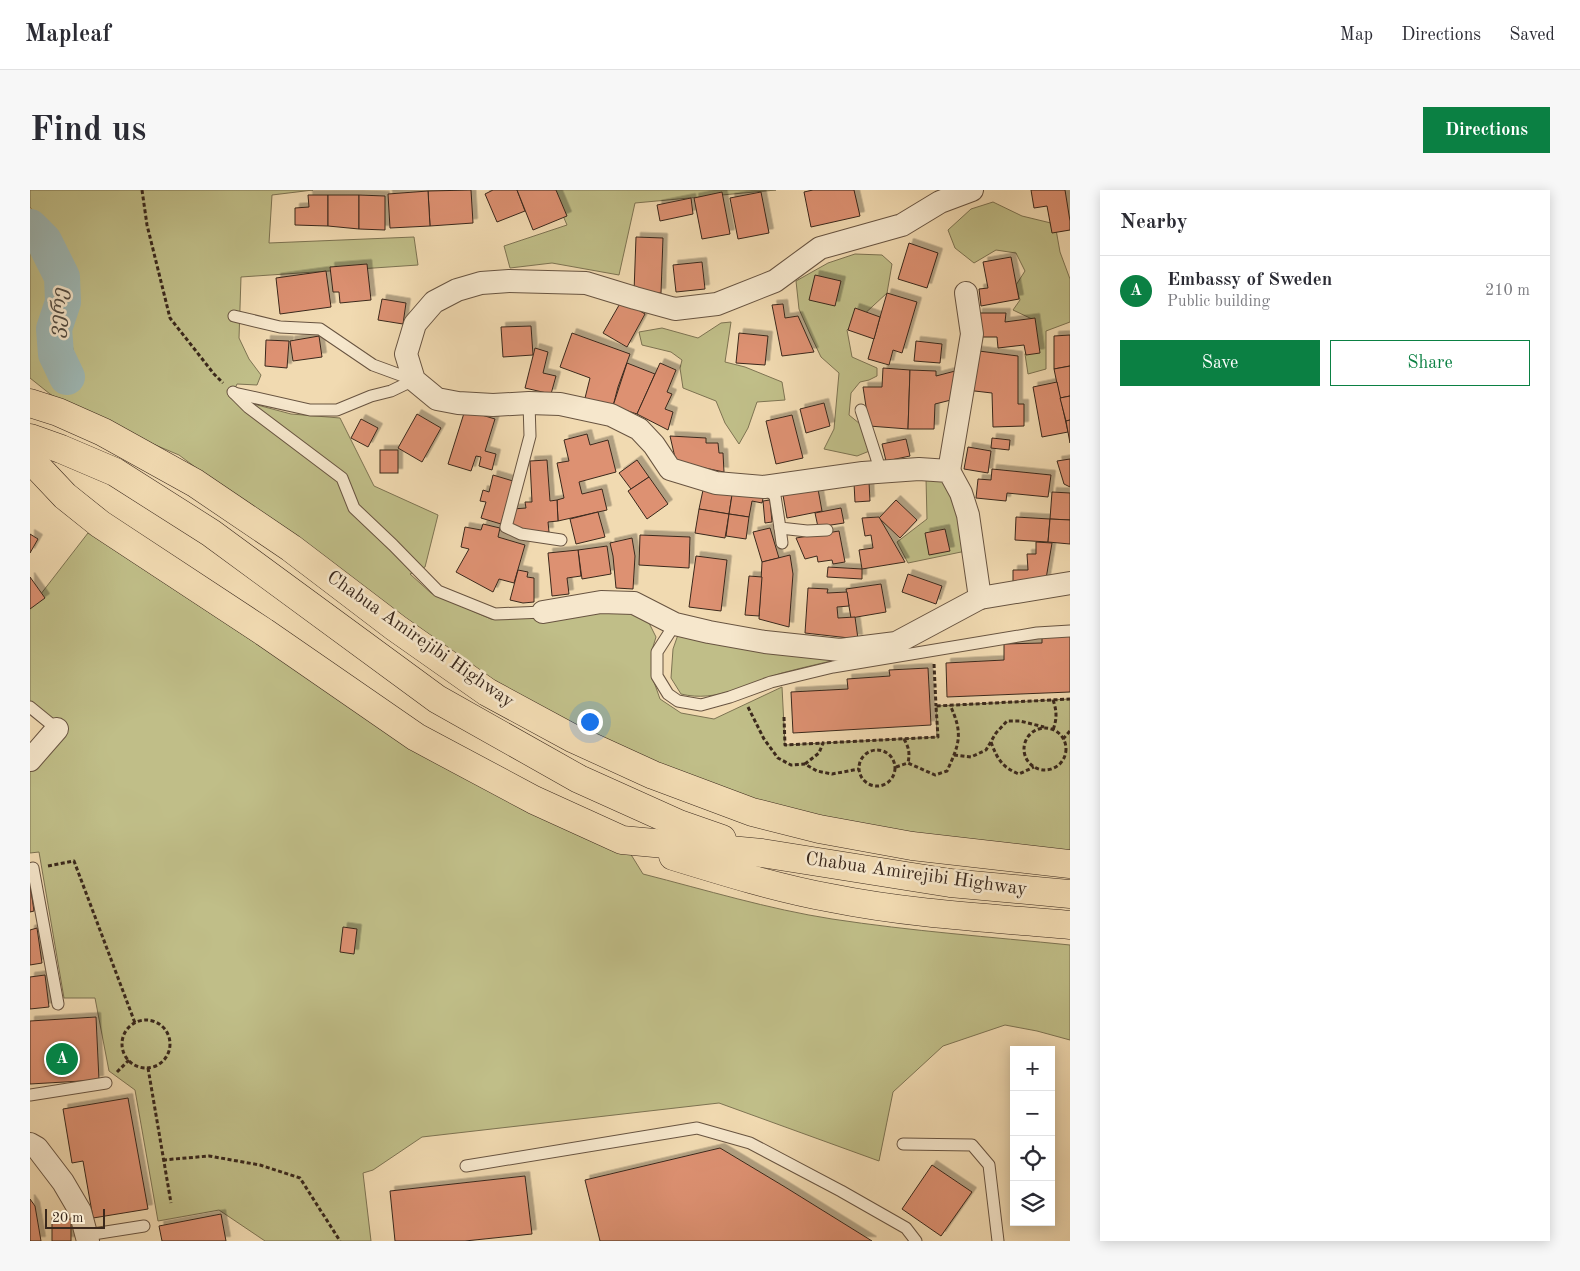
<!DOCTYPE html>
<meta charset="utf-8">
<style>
:root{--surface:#fff;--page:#f7f7f7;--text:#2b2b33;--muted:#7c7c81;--line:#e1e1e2;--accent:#0b8043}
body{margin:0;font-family:"Old Standard TT","Noto Serif Georgian",serif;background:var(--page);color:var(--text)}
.controls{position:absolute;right:15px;bottom:15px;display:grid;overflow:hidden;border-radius:0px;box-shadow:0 2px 12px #0003}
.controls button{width:45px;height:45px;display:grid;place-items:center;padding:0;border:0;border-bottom:1px solid var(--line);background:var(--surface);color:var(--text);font:25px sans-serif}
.scale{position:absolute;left:15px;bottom:12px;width:60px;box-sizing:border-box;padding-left:5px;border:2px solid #3a281c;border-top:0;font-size:14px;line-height:18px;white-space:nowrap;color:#3a281c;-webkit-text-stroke:4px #f6e7cc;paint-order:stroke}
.you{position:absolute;left:559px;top:531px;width:18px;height:18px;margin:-12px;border:4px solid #fff;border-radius:50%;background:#1a73e8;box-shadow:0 0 0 8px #1a73e833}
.badge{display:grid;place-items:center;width:32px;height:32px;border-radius:50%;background:var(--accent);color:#fff;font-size:16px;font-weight:700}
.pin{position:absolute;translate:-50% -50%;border:2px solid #fff;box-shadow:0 1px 5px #0006}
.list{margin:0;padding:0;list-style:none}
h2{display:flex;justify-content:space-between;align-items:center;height:65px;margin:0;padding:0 20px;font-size:21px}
h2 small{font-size:16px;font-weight:400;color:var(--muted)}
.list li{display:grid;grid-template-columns:32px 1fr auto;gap:15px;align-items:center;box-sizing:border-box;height:70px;padding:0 20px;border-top:1px solid var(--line)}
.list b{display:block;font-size:19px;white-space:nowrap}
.list p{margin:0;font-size:16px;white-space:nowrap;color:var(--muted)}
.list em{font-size:16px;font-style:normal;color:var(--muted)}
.actions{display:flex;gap:10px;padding:15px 20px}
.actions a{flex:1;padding:11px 0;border:1px solid var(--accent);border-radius:0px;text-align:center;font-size:18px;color:var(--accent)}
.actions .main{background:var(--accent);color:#fff}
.icon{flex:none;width:28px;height:28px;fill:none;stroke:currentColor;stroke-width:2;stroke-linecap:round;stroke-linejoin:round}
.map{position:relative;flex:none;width:1040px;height:1051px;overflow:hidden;border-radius:0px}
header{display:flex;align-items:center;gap:30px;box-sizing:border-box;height:70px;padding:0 25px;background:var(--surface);border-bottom:1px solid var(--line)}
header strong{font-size:24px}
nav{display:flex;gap:28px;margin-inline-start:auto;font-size:18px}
.intro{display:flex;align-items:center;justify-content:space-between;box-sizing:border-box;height:120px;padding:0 30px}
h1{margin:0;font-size:35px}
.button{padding:12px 22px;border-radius:0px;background:var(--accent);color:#fff;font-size:18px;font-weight:700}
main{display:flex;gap:30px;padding:0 30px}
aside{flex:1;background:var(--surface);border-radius:0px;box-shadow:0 2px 12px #0003}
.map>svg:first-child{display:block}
.green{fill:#c0be88;stroke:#7d7352}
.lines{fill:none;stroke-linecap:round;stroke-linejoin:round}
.river{stroke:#9eb8b5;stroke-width:36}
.building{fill:#dd9172;stroke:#3a281c;filter:url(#shadow)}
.service-casing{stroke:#685441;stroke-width:13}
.minor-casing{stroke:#685441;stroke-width:24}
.primary-casing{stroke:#3a281c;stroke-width:29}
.path{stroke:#3a281c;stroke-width:3;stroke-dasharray:4 2.5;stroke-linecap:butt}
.service{stroke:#f6e7cc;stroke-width:11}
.minor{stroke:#f6e7cc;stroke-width:22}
.primary{stroke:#f1dab1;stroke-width:28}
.labels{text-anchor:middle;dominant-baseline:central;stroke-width:5;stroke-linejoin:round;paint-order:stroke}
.street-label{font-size:19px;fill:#3a281c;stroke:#f6e7cc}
.water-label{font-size:20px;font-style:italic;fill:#534c42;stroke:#f6e7cc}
</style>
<header>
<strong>Mapleaf</strong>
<nav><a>Map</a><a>Directions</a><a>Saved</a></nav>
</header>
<div class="intro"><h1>Find us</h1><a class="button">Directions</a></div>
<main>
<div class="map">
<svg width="1040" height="1051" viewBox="0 0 1040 1051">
<defs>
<filter id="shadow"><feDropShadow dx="4.5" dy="-4.5" stdDeviation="0" flood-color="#0004"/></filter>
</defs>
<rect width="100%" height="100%" fill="#f1dab1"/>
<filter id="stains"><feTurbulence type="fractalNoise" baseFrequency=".004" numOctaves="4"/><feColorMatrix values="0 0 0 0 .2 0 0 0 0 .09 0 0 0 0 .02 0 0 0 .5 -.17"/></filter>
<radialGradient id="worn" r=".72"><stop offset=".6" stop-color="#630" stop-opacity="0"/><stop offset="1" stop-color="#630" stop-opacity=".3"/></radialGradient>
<g class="green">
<path d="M0,0H283L242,5L239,53L384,47L388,75L211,87L209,148L219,169L231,185L227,195L207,194L201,208L261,224L310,228L344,296L408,325L395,377L380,384L401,403L461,429L518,428L570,420L601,422L619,433L626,447L622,460L623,489L630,509L651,523L684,529L752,497L755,555L907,547L906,516L1040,509V666L975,660L711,613L545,544L370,430L149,265L52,224L20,204L0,188V49C16,63 31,88 28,111C26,123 17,135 15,148C13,159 22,186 26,197L48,183L37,131L49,89L0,17Z"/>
<polygon points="522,0 746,0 605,13 589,85 522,73 480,78 474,56 537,35"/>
<polygon points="963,12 992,26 1025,34 1030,62 1040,89 1040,132 1016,141 1016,179 998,184 995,164 1005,149 1002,129 983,120 990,110 986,95 995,81 986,63 966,60 944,73 925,58 918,40 941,19"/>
<polygon points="825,64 852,65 862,74 857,103 817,140 822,167 847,178 847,186 839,190 830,192 821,203 819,225 840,242 842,260 827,266 794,259 804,239 809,183 791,167 781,146 769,119 766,91 798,73"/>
<polygon points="701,132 695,172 715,177 752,192 755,210 727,212 718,238 709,254 695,233 686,211 653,198 650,178 652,170 641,162 612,155 609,142 632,138 668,148 691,133"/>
<polygon points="896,288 915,292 923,304 936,361 878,373 867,352 897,329"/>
<path d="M58,343L230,456L386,547L592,650L613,684C676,700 738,719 802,729C881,741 961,747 1040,755V850L1007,841L975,835L913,856L863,902L849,971L689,913L392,947L343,980L333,983L341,1051H235L189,1020L128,1031L105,900L79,881L65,808H34L9,662L0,663V570L26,539L0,517V418Z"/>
<path d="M650,439L831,465C805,470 778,476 752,483C718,493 687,513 651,504L641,488L643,459Z"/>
</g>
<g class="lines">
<polyline class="river" points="0,37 14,51 32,87 33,112 24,139 26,164 37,187"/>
</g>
<g class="building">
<polygon points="441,0 443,33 400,36 398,1"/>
<polygon points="463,0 487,0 495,21 467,32 455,4"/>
<polygon points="487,0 526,0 537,26 503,40"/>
<polygon points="783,0 824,0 830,26 781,37 774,2"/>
<polygon points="1001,0 1035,0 1040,31 1040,40 1022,43 1017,16 1004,18"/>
<polygon points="398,1 400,36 360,38 358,4"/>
<polygon points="692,2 700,44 672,49 664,8"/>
<polygon points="731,2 739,43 708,49 700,8"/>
<polygon points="278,5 298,5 298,36 265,35 265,18 279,17"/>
<polygon points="298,5 329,5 329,39 298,36"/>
<polygon points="329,5 355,6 355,40 329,39"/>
<polygon points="661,8 663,24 630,31 627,15"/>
<polygon points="606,47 633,48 631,103 604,102"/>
<polygon points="879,53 908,63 897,98 868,89"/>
<polygon points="981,67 989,109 951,116 949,99 958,98 953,72"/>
<polygon points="672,72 675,99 646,102 643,75"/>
<polygon points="337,74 341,110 310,113 309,102 303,102 300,77"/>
<polygon points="296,81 301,117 250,124 246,88"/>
<polygon points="785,85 811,91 805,116 779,110"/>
<polygon points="857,103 887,112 872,163 863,160 859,175 838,169"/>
<polygon points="352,109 376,113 373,134 348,130"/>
<polygon points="592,110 615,124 597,157 573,143"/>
<polygon points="753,114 755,128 768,126 784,162 752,166 742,115"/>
<polygon points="825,118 850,127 844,149 818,140"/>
<polygon points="948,123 976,123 975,132 1005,128 1010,163 996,165 994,155 968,158 967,147 947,147"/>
<polygon points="501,136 503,165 473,167 471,137"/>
<polygon points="542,143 600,164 588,197 583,216 555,208 560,188 530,177"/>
<polygon points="709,143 738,146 735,175 706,173"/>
<polygon points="1040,145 1040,176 1024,179 1024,146"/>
<polygon points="289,146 292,167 263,171 260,151"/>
<polygon points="236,150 259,151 257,178 235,176"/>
<polygon points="886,151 912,154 910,173 884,171"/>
<polygon points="505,158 518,162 513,183 526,186 521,204 495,198"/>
<polygon points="941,160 988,166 988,214 994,214 994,236 963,237 962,203 936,200"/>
<polygon points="597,173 625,184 607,224 583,216"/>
<polygon points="630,173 646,180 637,202 642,204 635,219 643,222 638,240 607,224"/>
<polygon points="1040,176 1040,206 1030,208 1024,179"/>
<polygon points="853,178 880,180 878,239 839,236 833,197 852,197"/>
<polygon points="880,180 906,181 906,186 929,180 921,210 905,214 904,239 878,239"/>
<polygon points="1027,192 1038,242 1012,247 1003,197"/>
<polygon points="1040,206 1040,230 1036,231 1030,208"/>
<polygon points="794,213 800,236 776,243 770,219"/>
<polygon points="435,220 465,229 455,261 466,264 462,280 449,276 451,267 446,266 441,281 418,274"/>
<polygon points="387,224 411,238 392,272 368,258"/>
<polygon points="762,225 773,268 746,274 736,231"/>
<polygon points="331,229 348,238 338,257 321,248"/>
<polygon points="1040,230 1040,253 1036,231"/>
<polygon points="557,244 560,255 578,250 586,282 549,292 552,304 572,299 577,320 528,331 527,310 534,308 527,273 539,271 534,250"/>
<polygon points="640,246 676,248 676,253 688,253 689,263 693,263 694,282 646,272"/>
<polygon points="962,248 980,250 979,260 961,258"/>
<polygon points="876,249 880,266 856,271 852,254"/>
<polygon points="938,257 961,261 958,283 934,279"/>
<rect x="350" y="260" width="18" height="23"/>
<polygon points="1040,269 1040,297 1034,294 1027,271"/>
<polygon points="517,270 520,311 527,310 528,331 518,332 519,342 495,342 482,337 482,319 496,318 495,312 502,312 500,271"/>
<polygon points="607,270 619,287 601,299 589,283"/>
<polygon points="962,279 1021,285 1018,307 977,303 976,311 946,308 948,289 961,290"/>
<polygon points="463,285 483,291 471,334 451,328 456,312 450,311 453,300 459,302"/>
<polygon points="619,287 638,314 617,329 598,301"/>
<polygon points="839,292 840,311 825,312 824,293"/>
<polygon points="788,299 792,321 757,328 753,305"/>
<polygon points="673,300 702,305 699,324 669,319"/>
<polygon points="1022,302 1040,303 1040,330 1020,329"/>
<polygon points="734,304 732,313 722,311 719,327 699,324 702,305"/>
<polygon points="740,310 742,332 735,333 733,311"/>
<polygon points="866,310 887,330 870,348 849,328"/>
<polygon points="811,318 814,333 788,337 785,323"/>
<polygon points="669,319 699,324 695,348 665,343"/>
<polygon points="568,322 575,347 546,354 540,329"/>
<polygon points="699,324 719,327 716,349 696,346"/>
<polygon points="849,327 875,372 832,379 829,360 843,358 841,345 835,346 832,328"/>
<polygon points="986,327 1020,329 1018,352 985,350"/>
<polygon points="1020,329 1040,330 1040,354 1018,352"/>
<polygon points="453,334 470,338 468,347 495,355 484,393 469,389 463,402 426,382 439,359 431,357 435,337 451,340"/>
<polygon points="740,338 749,368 732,372 723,342"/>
<polygon points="915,339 920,361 899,365 895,343"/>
<polygon points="809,341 815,372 803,374 802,370 788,372 787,366 775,369 766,348"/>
<polygon points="0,344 8,349 0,363"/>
<polygon points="610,345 660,347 659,378 609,375"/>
<polygon points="602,348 605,366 603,399 586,398 583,366 580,353"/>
<polygon points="1006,352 1022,353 1015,395 983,396 983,380 998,380 997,364 1006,364"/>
<polygon points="577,356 581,384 552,389 548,360"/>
<polygon points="548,360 551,386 537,388 539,404 522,406 518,363"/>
<polygon points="760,365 763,384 759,437 729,429 732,372"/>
<polygon points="666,366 697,370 691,421 659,417"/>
<polygon points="798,377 832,379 832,389 797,387"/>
<polygon points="488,380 498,382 497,387 504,388 504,412 493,413 480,410"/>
<polygon points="878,384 912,396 906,414 872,402"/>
<polygon points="719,386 732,387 729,426 715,425"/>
<polygon points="0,387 15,408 0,419"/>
<polygon points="851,394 856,422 821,428 816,399"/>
<polygon points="778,398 798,399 797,403 817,402 819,416 807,417 808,428 825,427 828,449 775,443"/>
<polygon points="1040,445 1040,502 917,507 916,473 974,470 974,454 1012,453 1012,446"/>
<polygon points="898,478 901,535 763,543 761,502 818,499 817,489 860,486 859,480"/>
<polygon points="0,694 4,721 0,722"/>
<polygon points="313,737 327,739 324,764 310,762"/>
<polygon points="7,738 12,773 0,775 0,740"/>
<polygon points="15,785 19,817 0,819 0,787"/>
<polygon points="66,827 69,890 0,894 0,831"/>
<polygon points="98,908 118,1019 63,1028 53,971 42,973 33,919"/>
<polygon points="690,958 755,997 842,1051 570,1051 555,990"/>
<polygon points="902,975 942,1002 911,1046 872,1019"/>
<polygon points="495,986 502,1044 435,1051 365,1051 360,1001"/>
<polygon points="0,1009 5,1016 11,1051 0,1051"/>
<polygon points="191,1024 196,1051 132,1051 129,1036"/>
<rect x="22" y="1029" width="19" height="22"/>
</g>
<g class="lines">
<g class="service-casing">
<g id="service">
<polyline points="204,126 250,137 290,139 343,175 384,190"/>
<polyline points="203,202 218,217 312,288 324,318 363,355 408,401 465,424 513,422"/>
<polyline points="204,203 280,220 307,220 341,206 361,201 384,190"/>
<polyline points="499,213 500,246 476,337 491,344 531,350"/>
<polyline points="831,220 851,282"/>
<polyline points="735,298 745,306 750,338 777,341 797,340"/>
<polyline points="750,338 752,353"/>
<polyline points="645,434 627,462 627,486 638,504 648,511 671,515 700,507 741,492 803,477 1007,443 1040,441"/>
<polyline points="0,517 27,539"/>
<polyline points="0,679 3,678 28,814"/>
<polyline points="0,905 76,893"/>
<polyline points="873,954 942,955 959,975 968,1051"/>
<polyline points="436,976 667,938 720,953 811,1001 876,1038 886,1051"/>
<polyline points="57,1045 114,1036"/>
</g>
</g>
<g class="minor-casing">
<g id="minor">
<polyline points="942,0 910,12 872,35 790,58 745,91 687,114 645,119 605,108 556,93 479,91 451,93 427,100 404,112 385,134 376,164 384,190 407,209 428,213 463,215 499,213 530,214 581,225 609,239 624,255 640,279 686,293 734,297 833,283 889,279 919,281 931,303 938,325 950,408"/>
<polyline points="919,281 942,144 936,103"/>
<polyline points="513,422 571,412 604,413 645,434 679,442 735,452 810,460 866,453 950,408 1040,393"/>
<polyline points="0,570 27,539"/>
<polyline points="0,954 7,958 33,992 50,1021 58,1051"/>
</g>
</g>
<g class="primary-casing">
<g id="primary">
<polyline points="0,213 28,222 73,242 165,293 261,358 366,438 457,502 542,548 623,585 722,622 789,639 882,656 1040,674"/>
<polyline points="0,248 31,259 85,282 181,343 407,509 549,589 649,634 692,649"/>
<polyline points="0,269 35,306 70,334 234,442 386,547 504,610 592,650 732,663 920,693 1040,704"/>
<path d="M643,666C695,682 747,698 801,708C880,724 960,728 1040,735"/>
</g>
</g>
<g class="path">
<polyline points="112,0 117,35 140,128 184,184 193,193"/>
<polyline points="904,474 906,516"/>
<path d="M1023,510C1027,521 1027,529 1023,540"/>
<polyline points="718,517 734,549 748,568 761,575 775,574 787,581 802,584 829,579"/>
<polyline points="754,527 755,555 793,553"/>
<circle cx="1015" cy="559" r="21"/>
<path d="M874,549C879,558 880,563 878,573"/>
<polyline points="1033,549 1040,541"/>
<path d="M961,552C967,569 973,578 989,584L1004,577"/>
<circle cx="847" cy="578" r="18"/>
<polyline points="924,565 941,567 956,560 966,543 977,531 990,531 1014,537"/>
<polyline points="775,574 789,563 793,553 908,547 906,516 1040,509"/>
<path d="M866,577L878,573L905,585L917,581C930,553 933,543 920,515"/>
<polyline points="18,676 44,671 105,833"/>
<circle cx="116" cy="854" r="24"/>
<polyline points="118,878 141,1013"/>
<polyline points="87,882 99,870"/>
<polyline points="133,970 179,966 230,975 270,988 310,1051"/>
</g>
<use href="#service" class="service"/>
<use href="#minor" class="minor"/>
<use href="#primary" class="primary"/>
</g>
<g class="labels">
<g class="street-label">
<text transform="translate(390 450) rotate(35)">Chabua Amirejibi Highway</text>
<text transform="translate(886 685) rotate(8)">Chabua Amirejibi Highway</text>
</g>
<g class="water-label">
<text transform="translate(29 123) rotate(-85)">ვერე</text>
</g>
</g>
<rect width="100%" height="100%" filter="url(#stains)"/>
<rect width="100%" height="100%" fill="url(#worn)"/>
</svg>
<div class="controls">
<button>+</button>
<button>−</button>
<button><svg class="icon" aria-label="locate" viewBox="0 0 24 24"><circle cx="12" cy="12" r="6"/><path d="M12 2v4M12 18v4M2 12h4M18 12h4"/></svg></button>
<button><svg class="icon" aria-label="layers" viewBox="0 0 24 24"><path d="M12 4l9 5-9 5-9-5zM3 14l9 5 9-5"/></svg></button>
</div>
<div class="scale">20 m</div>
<div class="you"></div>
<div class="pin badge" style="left:32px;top:869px">A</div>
</div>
<aside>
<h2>Nearby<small></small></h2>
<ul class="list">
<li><span class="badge">A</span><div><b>Embassy of Sweden</b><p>Public building</p></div><em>210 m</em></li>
</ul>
<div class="actions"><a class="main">Save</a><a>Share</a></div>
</aside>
</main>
